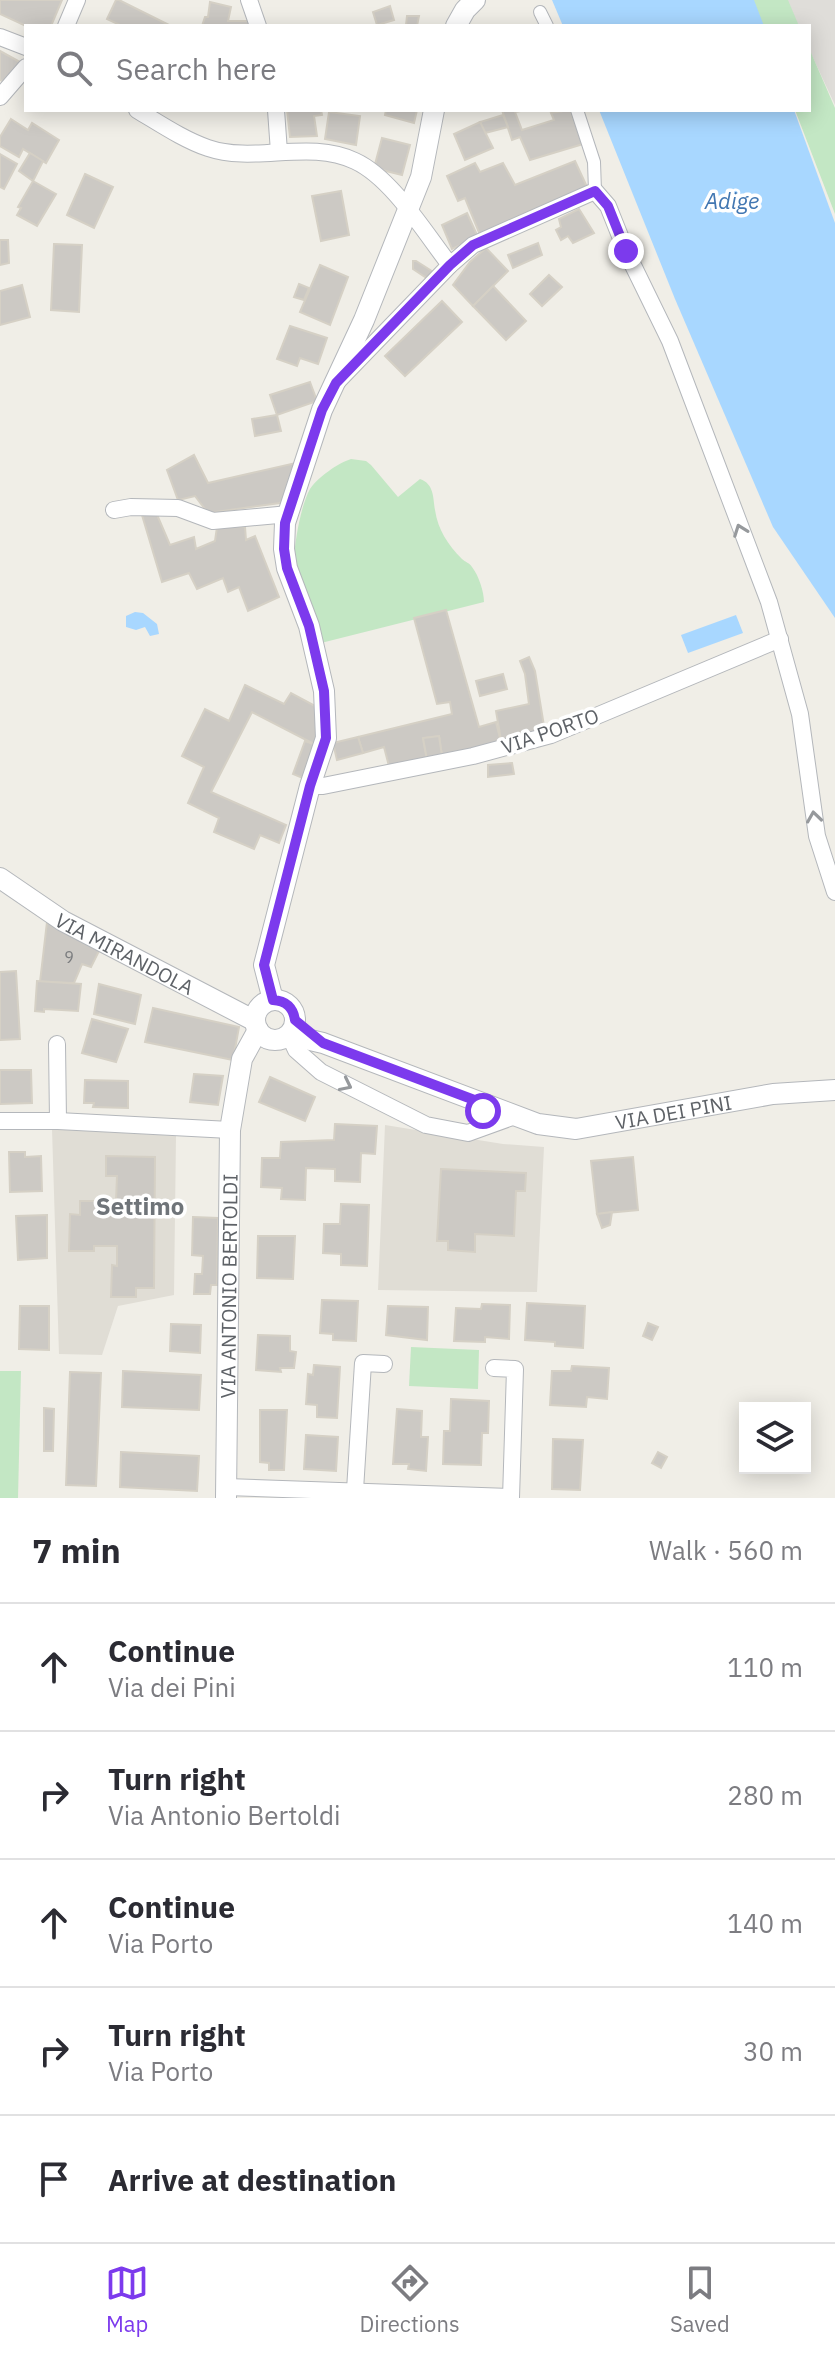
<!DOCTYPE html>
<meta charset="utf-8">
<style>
:root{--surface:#fff;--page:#f7f7f7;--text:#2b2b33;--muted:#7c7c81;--line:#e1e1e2;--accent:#7c3aed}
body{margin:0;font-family:"IBM Plex Sans",sans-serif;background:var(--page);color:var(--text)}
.controls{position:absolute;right:24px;bottom:24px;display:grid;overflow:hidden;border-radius:0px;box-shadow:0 4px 20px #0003}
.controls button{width:72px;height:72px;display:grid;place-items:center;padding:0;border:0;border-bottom:2px solid var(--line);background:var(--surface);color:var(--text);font:40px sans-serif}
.stop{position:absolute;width:24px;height:24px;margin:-18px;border:6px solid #7c3aed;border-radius:50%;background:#fff}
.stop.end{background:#7c3aed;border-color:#fff;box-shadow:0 2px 8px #0008}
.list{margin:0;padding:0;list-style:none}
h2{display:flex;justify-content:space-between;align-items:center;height:104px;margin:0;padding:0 32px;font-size:34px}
h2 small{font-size:26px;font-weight:400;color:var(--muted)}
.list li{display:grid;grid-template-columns:52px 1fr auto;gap:24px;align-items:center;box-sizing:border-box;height:128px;padding:0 32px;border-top:2px solid var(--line)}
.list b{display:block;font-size:30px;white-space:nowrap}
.list p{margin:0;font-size:26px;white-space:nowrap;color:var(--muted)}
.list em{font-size:26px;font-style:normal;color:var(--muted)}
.icon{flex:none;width:44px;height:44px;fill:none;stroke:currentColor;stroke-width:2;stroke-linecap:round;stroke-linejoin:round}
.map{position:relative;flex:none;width:835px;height:1498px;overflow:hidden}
.search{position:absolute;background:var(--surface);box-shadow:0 4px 20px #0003;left:24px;right:24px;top:24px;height:88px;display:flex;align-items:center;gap:20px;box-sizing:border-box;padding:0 28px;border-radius:0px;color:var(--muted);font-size:30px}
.sheet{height:744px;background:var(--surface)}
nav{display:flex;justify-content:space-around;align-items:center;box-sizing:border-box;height:112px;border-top:2px solid var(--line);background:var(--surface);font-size:22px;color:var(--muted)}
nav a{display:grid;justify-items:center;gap:4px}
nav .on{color:var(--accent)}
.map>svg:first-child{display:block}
.industrial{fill:#dfddd9}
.education{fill:#e0ddd5}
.green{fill:#c3e7c4}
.water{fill:#a8d7ff}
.building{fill:#ccc9c4;stroke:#d5d0c5;stroke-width:2}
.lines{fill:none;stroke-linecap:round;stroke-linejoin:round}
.pedestrian-casing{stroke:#b4b7bb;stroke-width:14}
.minor-casing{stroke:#b4b7bb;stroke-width:18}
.tertiary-casing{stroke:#b4b7bb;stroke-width:22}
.pedestrian{stroke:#fff;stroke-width:12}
.minor{stroke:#fff;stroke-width:16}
.tertiary{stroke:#fff;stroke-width:20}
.oneway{stroke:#96999c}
.route{stroke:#7c3aed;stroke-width:10}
.labels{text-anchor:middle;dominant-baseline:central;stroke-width:7;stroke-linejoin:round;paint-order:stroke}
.number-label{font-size:16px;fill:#7a7c7e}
.street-label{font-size:20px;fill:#5e6267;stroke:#fff}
.water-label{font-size:22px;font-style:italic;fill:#4277b2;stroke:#fff}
.quarter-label{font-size:24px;font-weight:bold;fill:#6f7479;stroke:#fff}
</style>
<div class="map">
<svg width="835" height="1498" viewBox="0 0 835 1498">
<rect width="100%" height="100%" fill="#f0eee7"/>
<polygon class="industrial" points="786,0 835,0 835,105 809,49 809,26 798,26"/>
<g class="education">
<polygon points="385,1125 503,1144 544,1147 537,1292 378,1290"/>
<polygon points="52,1129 176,1136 174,1295 118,1306 102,1355 59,1354"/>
</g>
<g class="green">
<polygon points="752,0 788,0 799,26 762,26"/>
<polygon points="809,48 835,108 835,214 795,110 809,110"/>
<path d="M351,459L366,461L371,465L398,497L420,479C434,484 433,497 435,510C438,530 448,545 462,559C465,562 470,563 472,567C479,576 484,592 484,602L321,643L294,558C295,540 301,505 310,489C317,478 338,463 351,459Z"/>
<polygon points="411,1347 479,1350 478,1389 409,1386"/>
<polygon points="0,1371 21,1371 18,1498 0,1498"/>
</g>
<g class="water">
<polygon points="552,0 754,0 764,26 563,26"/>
<polygon points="599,110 794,110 835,223 835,618 773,527 675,299"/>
<polygon points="135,612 143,613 157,624 159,634 150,636 145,627 136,630 126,627 126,616"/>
<polygon points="736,615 743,633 688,653 681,635"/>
</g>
<g class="building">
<polygon points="0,0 62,0 51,26 26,26 0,14"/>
<polygon points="116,0 119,0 171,26 122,26 107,19"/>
<polygon points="210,2 231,7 228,21 250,21 250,26 202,26 205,17 208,17"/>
<polygon points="390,6 394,20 377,25 373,12"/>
<polygon points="407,16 419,16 417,26 406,25"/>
<polygon points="0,51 20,62 10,85 0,80"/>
<polygon points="287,110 321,110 322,115 314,116 317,136 290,137"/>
<polygon points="386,110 417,110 414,123 385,115"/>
<polygon points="502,110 526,110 515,112 522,130 554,120 551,113 570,110 583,144 530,160 520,137 512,140"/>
<polygon points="329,112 360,116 356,145 325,139"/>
<polygon points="503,115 508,127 485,133 480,122"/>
<polygon points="11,119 28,130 32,123 59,140 46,163 23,149 19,157 0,146 0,137"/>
<polygon points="480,122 493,148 465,160 454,134"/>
<polygon points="382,138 410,145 402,175 374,168"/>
<polygon points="30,153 43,161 33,181 19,171"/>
<polygon points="0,154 17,164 4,189 0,187"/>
<polygon points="575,161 588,189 480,235 465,198 458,201 447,176 475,163 480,172 503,163 515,185"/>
<polygon points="85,174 113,187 94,228 67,215"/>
<polygon points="33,181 56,194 37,226 17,215 21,208 18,207"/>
<polygon points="341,191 349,235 321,241 312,196"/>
<polygon points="579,209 594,233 573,243 568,236 561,240 556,230 561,227 559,219"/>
<polygon points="467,213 478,237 452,249 442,225"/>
<polygon points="0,240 8,240 9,263 0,265"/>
<polygon points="538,243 542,255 513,268 508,255"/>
<polygon points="54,244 82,245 79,312 51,310"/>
<polygon points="486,248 508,271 473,306 453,285 470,262"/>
<polygon points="413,261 416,261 435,273 428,279 413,269"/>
<polygon points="320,265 348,277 330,325 300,312"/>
<polygon points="549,275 562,287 542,306 530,294"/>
<polygon points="299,284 309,288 304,300 294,297"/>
<polygon points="22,285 30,317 0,325 0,291"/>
<polygon points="493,286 526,321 506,340 473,306"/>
<polygon points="442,301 462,322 405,376 385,356"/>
<polygon points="290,326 327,338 318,364 300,358 297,366 277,359"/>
<polygon points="310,382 317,401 277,415 270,395"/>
<polygon points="277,415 281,431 255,436 252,419"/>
<polygon points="194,455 208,483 300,462 293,488 280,503 208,513 195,496 178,500 167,470"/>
<polygon points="155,510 170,545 194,537 196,549 215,541 217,527 245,527 246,540 255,536 279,597 248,611 239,587 228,592 223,578 197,589 189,573 162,582 142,515"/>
<polygon points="446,610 479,727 496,722 502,746 442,756 439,736 423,738 427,760 390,770 384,747 363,753 358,737 452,714 450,702 437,704 414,618"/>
<polygon points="529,657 535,671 545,732 502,746 496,711 529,704 525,674 520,661"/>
<polygon points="503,674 507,689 480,696 476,681"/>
<polygon points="245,685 284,704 291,693 315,706 319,736 316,745 252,712 211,792 286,825 279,843 260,835 254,849 214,832 219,818 188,803 204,767 182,756 205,709 229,721"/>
<polygon points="439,736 442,756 427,760 423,738"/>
<polygon points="358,737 363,753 337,760 333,743"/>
<polygon points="305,741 316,745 305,779 293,774"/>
<polygon points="512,763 514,774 488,777 488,765"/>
<polygon points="47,922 93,943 92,947 99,951 91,967 82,964 74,983 40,982"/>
<polygon points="16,971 20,1039 0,1040 0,972"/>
<polygon points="37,981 81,984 78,1011 44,1009 44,1012 35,1011"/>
<polygon points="99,984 141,995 135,1024 94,1014"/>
<polygon points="153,1008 239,1027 233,1060 145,1042"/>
<polygon points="92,1019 128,1029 116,1062 82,1053"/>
<polygon points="0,1070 31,1070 32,1103 0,1104"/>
<polygon points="194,1074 223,1076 218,1105 190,1102"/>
<polygon points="270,1077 315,1097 305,1121 259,1102"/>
<polygon points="85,1080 128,1081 128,1108 93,1107 94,1103 84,1103"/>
<polygon points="335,1124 377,1126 375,1154 361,1153 360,1182 335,1181 335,1169 306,1168 305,1200 281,1199 282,1188 261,1187 262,1158 280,1158 281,1142 334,1140"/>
<polygon points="9,1152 25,1152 25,1157 41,1156 42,1191 10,1192"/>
<polygon points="106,1156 155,1157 154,1288 136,1288 136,1297 111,1297 112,1265 117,1266 117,1246 94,1246 94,1251 69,1251 70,1214 80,1215 80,1201 116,1201 117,1176 106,1176"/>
<polygon points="633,1157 638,1210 597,1214 591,1161"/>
<polygon points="441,1169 526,1173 525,1191 516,1191 514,1236 475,1234 475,1252 448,1250 448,1241 437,1241"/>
<polygon points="341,1204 369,1205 367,1266 341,1265 341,1254 323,1253 324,1224 340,1224"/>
<polygon points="612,1212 610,1225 602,1228 597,1214"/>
<polygon points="47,1215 47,1258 18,1260 16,1216"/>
<polygon points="193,1217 218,1218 217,1285 211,1285 210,1294 194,1294 195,1274 202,1274 203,1256 192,1255"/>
<polygon points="258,1236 295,1236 293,1279 257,1278"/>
<polygon points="322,1300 358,1301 356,1341 333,1340 333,1334 320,1333"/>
<polygon points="527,1303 585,1306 583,1348 555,1346 555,1342 525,1340"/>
<polygon points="482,1304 510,1305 509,1339 485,1337 485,1342 454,1341 456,1308 481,1309"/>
<polygon points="20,1306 49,1306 49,1350 19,1349"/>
<polygon points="388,1306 428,1307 427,1340 386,1335"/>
<polygon points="648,1323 658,1327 652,1340 643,1336"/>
<polygon points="171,1324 201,1325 200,1353 170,1351"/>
<polygon points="258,1335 290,1336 290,1351 296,1352 294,1368 280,1368 281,1372 256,1370"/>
<polygon points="314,1365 340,1367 337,1418 317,1417 317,1405 306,1404 308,1374 313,1375"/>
<polygon points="572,1366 609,1368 607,1399 587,1397 586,1407 550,1405 552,1371 571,1371"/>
<polygon points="123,1371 201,1375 199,1410 122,1407"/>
<polygon points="70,1372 101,1373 96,1486 66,1485"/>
<polygon points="451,1399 489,1401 488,1433 482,1433 481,1465 443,1464 444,1431 450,1431"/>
<polygon points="44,1408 54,1409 53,1451 44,1451"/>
<polygon points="397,1409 422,1411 421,1437 428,1437 426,1471 408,1469 409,1464 393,1464"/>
<polygon points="260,1410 287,1410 284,1470 269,1470 269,1463 260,1462"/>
<polygon points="306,1435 338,1437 336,1471 304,1469"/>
<polygon points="553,1439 583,1440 580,1490 552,1489"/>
<polygon points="121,1452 199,1456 197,1491 120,1487"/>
<polygon points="658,1452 667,1457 661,1468 652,1463"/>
</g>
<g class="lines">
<g class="pedestrian-casing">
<g id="pedestrian">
<polyline points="540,12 547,26"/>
<polyline points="577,110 594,162 595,191"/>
</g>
</g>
<g class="minor-casing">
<g id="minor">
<polyline points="249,0 258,26"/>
<polyline points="66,26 77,0"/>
<polyline points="0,37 26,47"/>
<polyline points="0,97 26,67"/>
<path d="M137,110C159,123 184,140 208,148C255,164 309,139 355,161C392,178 425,233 450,265"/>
<polyline points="276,110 279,152"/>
<polyline points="337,382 450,265 473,245 595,191 608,206 626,251 670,341 769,602 800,714 817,836 835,892"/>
<polyline points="114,510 131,507 178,508 213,521 289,514"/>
<polyline points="310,786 323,786 473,756 551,735 780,639"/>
<polyline points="289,1035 296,1050 321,1072 426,1125 468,1133 515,1116"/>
<polyline points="57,1044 58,1121"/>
<polyline points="0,1121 58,1121 230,1130"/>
<polyline points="494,1368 515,1369 511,1498"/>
<polyline points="226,1487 511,1497"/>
<polyline points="355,1490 363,1363 384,1364"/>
</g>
</g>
<g class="tertiary-casing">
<g id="tertiary">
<polyline points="456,26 465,10 475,0"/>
<path id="s1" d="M0,878L63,921L255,1021"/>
<polyline points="273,1000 264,965 310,786 326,738 324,691 309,626 287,568 284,549 285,523 322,410 364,320 421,177 434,110"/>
<circle cx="275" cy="1020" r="20"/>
<path id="s2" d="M289,1035L323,1043L538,1124L576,1129L773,1094L835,1090"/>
<path id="s3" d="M226,1498L230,1130L242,1059L258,1030"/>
</g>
</g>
<use href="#pedestrian" class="pedestrian"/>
<use href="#minor" class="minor"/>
<use href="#tertiary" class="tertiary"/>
</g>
<defs><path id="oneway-chevron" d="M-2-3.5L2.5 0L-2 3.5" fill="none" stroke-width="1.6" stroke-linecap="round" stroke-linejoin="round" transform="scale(2)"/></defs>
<g class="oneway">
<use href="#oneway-chevron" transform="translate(740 530) rotate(-110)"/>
<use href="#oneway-chevron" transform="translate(814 817) rotate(-98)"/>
<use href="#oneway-chevron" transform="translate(346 1085) rotate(26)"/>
</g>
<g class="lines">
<path class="route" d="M483,1111L477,1101L323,1043L295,1020C293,1007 286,1001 273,1000L264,965L310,786L326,738L324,691L309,626L287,568L284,549L285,523L322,410L336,383L450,265L473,245L595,191L608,206L626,251"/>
</g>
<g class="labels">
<g class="number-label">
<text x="69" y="957">9</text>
</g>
<g class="street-label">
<text transform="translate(550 731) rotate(-19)">VIA PORTO</text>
<text stroke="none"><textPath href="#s1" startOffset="146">VIA MIRANDOLA</textPath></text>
<text stroke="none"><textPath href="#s2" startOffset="402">VIA DEI PINI</textPath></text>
<text stroke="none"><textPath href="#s3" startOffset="212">VIA ANTONIO BERTOLDI</textPath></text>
</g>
<g class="water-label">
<text x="732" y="200">Adige</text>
</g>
<g class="quarter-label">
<text x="140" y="1206">Settimo</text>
</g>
</g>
</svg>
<div class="controls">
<button><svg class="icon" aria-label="layers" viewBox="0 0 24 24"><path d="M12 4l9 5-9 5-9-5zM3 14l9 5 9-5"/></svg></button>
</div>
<div class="stop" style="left:483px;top:1111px"></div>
<div class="stop end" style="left:626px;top:251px"></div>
<div class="search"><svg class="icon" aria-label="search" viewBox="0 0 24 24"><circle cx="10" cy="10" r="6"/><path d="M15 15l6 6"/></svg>Search here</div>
</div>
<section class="sheet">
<h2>7 min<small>Walk · 560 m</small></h2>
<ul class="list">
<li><svg class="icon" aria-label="ahead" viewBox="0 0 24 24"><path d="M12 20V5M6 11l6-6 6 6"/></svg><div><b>Continue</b><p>Via dei Pini</p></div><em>110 m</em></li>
<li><svg class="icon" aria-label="right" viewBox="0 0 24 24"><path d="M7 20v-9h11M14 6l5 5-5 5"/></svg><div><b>Turn right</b><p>Via Antonio Bertoldi</p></div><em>280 m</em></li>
<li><svg class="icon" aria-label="ahead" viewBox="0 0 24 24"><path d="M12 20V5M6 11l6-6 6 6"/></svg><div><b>Continue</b><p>Via Porto</p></div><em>140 m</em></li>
<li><svg class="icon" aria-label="right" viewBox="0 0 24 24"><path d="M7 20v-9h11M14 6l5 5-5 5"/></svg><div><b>Turn right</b><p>Via Porto</p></div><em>30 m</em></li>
<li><svg class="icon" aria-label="arrive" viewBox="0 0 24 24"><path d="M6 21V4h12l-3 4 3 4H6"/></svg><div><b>Arrive at destination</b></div></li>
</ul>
</section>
<nav>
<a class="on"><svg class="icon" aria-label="map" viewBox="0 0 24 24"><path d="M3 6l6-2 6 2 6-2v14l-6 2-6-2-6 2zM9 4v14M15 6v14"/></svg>Map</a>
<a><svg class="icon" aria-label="directions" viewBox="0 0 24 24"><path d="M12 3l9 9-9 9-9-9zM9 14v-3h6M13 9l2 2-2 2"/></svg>Directions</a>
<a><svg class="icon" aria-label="saved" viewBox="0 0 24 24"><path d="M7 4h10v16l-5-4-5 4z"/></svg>Saved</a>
</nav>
